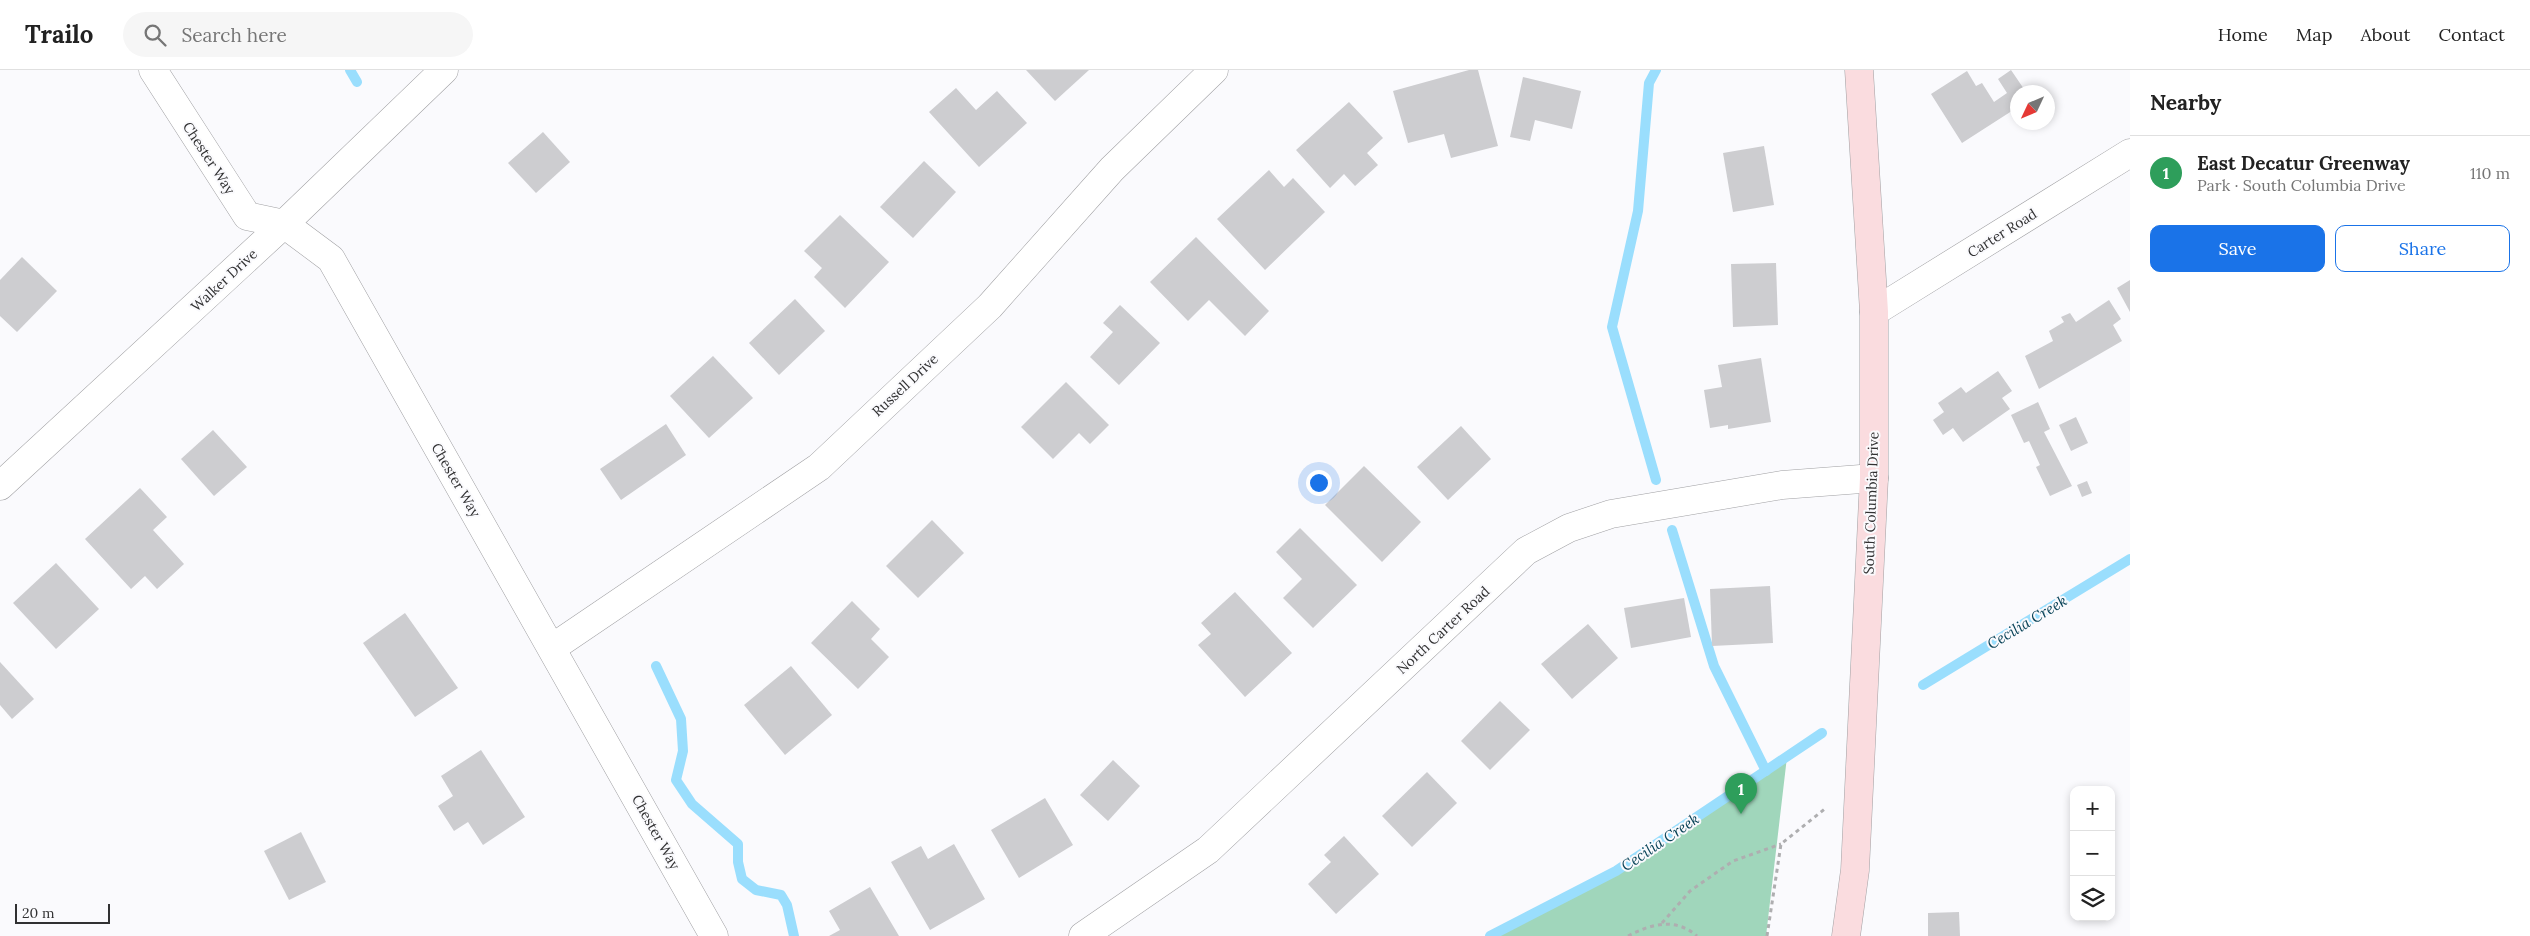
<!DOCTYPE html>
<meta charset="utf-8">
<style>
:root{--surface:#fff;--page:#f6f6f6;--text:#222;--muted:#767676;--line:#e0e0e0;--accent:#1a73e8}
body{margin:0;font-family:Lora,serif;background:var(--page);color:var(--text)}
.controls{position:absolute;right:15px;bottom:15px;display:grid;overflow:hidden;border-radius:10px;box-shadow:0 2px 8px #0003}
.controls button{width:45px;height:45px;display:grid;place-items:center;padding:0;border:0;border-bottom:1px solid var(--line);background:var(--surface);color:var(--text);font:25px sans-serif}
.compass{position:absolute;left:2010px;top:15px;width:45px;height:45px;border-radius:50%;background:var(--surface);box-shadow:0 2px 8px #0003;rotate:226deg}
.scale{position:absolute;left:15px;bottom:12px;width:95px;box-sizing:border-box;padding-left:5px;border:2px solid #313132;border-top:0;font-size:14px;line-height:18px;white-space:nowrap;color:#313132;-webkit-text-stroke:4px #fafafd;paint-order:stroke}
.you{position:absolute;left:1318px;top:412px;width:18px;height:18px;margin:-12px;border:4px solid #fff;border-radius:50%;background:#1a73e8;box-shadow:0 0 0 8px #1a73e833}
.badge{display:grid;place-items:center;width:32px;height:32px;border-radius:50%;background:var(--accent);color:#fff;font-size:16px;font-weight:700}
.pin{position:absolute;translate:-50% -41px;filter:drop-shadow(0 1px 2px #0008)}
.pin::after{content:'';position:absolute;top:26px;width:18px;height:15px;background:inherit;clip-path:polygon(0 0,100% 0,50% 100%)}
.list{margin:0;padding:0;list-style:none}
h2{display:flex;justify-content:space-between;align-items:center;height:65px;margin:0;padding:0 20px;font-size:21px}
h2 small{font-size:16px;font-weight:400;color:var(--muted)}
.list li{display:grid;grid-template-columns:32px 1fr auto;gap:15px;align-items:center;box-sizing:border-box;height:75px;padding:0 20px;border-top:1px solid var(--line)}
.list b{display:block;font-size:19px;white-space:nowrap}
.list p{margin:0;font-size:16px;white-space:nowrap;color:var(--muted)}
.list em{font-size:16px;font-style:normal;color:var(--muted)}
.actions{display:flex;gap:10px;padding:15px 20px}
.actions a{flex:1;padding:11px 0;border:1px solid var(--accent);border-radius:10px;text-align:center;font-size:18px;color:var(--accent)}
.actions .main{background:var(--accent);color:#fff}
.icon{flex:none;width:28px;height:28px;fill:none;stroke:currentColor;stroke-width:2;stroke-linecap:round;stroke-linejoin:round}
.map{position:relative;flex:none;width:2130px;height:866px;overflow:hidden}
header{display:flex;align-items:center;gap:30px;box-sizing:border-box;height:70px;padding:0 25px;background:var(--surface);border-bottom:1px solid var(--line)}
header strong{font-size:24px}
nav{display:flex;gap:28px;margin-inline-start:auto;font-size:18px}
.search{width:350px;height:45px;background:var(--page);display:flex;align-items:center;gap:12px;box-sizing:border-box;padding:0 18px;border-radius:28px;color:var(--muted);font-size:19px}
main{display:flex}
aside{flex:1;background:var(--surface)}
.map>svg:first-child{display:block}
.green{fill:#a0d6bb}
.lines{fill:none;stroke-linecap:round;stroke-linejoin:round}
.stream{stroke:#9adefd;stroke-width:10}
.building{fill:#cdcdd0}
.street-casing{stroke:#a0a0a3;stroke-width:29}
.secondary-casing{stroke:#a0a0a3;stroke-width:29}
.path{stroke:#aeaeb0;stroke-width:3;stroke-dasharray:4 4;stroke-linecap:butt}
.street{stroke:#fff;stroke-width:28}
.secondary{stroke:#fadcdf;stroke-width:28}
.labels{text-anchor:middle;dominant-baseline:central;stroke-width:4;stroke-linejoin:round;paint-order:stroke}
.street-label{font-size:14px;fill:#313132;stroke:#fafafd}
.water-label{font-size:15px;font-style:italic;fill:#0a4459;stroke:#fafafd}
</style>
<header>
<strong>Trailo</strong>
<div class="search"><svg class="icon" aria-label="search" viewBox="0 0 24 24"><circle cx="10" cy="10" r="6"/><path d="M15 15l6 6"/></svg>Search here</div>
<nav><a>Home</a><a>Map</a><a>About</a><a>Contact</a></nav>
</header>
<main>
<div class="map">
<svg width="2130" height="866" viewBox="0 0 2130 866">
<rect width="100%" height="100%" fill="#fafafd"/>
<polygon class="green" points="1787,687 1766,866 1490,866 1616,801"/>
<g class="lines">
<g class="stream">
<polyline points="350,0 357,12"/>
<polyline points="1656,0 1649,13 1638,141 1612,257 1656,410"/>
<polyline points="1672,460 1714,596 1766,701"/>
<polyline points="656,596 681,649 683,681 676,710 692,734 738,774 738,792 742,809 756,820 781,825 787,835 794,866"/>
<polyline points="1923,615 2130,489"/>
<polyline points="1490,866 1616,801 1822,663"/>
</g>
</g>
<g class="building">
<polygon points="1026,0 1089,0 1055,31"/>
<polygon points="1469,0 1478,0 1498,76 1451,88 1444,64 1408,73 1393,21"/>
<polygon points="2011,0 2026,22 2018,22 2018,37 1962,73 1931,24 1967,1 1976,16 1982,13 1994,32 2007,23 1998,9"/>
<polygon points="1523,7 1581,21 1572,59 1535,50 1530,71 1510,67"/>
<polygon points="956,18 976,40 997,21 1027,53 979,97 929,42"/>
<polygon points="1349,32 1383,68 1367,83 1378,95 1355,116 1344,104 1330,118 1296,80"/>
<polygon points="543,62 570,92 536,123 508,93"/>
<polygon points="1764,76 1774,135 1733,142 1723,83"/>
<polygon points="924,91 956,122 913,168 880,137"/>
<polygon points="1269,100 1284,117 1293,108 1325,142 1265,200 1217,149"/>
<polygon points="840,145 889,192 845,238 814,207 822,198 804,181"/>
<polygon points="1196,167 1269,241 1245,266 1209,230 1188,251 1150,212"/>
<polygon points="22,187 57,221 17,262 0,246 0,210"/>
<polygon points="1776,193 1778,255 1733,257 1731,194"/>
<polygon points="2130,210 2130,242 2117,218"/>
<polygon points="795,229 825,261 779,305 749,273"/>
<polygon points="2109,230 2121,249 2113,255 2122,271 2039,319 2025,286 2053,271 2049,261 2064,252 2061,247 2070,243 2076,252"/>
<polygon points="1120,235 1160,273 1119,315 1090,287 1113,262 1103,253"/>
<polygon points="713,286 753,328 709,368 670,326"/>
<polygon points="1761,288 1771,352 1728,359 1728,355 1710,358 1704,320 1722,317 1718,295"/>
<polygon points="1998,301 2012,321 2002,328 2010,339 1963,372 1953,358 1943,365 1933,350 1944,342 1938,333 1961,317 1966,323"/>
<polygon points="1066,312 1109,355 1090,374 1079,363 1053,389 1021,357"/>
<polygon points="2038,332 2050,359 2044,362 2072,416 2050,426 2036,397 2040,395 2029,371 2024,373 2011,345"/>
<polygon points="2076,347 2088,373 2071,381 2059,355"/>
<polygon points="666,354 686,385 621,430 600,399"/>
<polygon points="1461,356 1491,389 1448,430 1417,397"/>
<polygon points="213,360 247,397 214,426 181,389"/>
<polygon points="1364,396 1421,452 1382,492 1325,435"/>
<polygon points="2087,411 2092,423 2082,427 2077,415"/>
<polygon points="140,418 167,447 153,460 184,494 157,519 145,506 131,519 85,469"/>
<polygon points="932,450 964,483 918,528 886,496"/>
<polygon points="1300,458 1357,515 1313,558 1283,528 1302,509 1276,482"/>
<polygon points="56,493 99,539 56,579 13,533"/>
<polygon points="1770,516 1773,573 1712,576 1710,519"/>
<polygon points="1235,522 1292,583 1245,627 1198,575 1211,564 1201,553"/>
<polygon points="1684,528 1691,567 1631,578 1624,538"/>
<polygon points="852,531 880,559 871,569 889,587 858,619 811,573"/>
<polygon points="405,543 458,618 415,647 363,573"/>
<polygon points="1588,554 1618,588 1572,629 1541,594"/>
<polygon points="0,592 34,629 12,649 0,635"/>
<polygon points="791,596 832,645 785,685 744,635"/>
<polygon points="1500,631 1530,660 1490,700 1461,671"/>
<polygon points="481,680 525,747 483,775 468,752 454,761 438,736 453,726 441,706"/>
<polygon points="1113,690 1140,716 1108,751 1080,725"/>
<polygon points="1427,702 1457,733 1412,777 1382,746"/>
<polygon points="1045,728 1073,775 1019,808 991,760"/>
<polygon points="301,762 326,812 289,830 264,781"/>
<polygon points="1344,766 1379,804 1336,844 1308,814 1331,792 1324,785"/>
<polygon points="954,774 985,829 930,860 891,792 921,776 928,789"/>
<polygon points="870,817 899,866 829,866 840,860 829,841"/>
<polygon points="1959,842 1960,866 1928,866 1928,843"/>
</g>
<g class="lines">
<g class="street-casing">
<g id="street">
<polyline points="153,0 247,146 284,154 331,189 714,866"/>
<polyline points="1874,242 2130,83"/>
<polyline points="0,416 284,154 444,0"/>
<polyline points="552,578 819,397 990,236 1112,99 1214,0"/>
<polyline points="1083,866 1208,780 1526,481 1569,458 1611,444 1782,415 1874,408"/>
</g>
</g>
<g class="secondary-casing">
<polyline id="secondary" points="1846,866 1855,800 1874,408 1874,242 1859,0"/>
</g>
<g class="path">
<polyline points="1662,853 1690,821 1733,791 1781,774"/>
<path d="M1628,866C1651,854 1675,847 1697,866"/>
<polyline points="1767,866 1781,774 1826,738"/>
</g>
<use href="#street" class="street"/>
<use href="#secondary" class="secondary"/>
</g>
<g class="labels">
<g class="street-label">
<text transform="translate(209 88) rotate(57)">Chester Way</text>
<text transform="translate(2002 163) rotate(-32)">Carter Road</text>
<text transform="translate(224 210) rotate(-43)">Walker Drive</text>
<text transform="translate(905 315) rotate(-43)">Russell Drive</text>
<text transform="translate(456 410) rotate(60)">Chester Way</text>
<text transform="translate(1871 433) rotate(-88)">South Columbia Drive</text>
<text transform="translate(1443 560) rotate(-43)">North Carter Road</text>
<text transform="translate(656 762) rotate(61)">Chester Way</text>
</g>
<g class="water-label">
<text transform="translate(2027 552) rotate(-31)">Cecilia Creek</text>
<text transform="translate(1660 772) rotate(-34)">Cecilia Creek</text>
</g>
</g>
</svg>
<div class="controls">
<button>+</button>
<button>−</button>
<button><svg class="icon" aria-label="layers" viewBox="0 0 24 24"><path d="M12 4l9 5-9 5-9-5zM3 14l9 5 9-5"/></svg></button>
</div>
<svg class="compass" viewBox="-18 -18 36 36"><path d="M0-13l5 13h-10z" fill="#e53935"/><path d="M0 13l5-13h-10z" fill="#767676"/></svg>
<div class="scale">20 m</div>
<div class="you"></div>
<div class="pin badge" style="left:1741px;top:744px;background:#2e9e5b">1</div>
</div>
<aside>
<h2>Nearby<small></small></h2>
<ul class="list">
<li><span class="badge" style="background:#2e9e5b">1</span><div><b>East Decatur Greenway</b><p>Park · South Columbia Drive</p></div><em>110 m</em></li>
</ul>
<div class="actions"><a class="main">Save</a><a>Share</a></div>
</aside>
</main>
